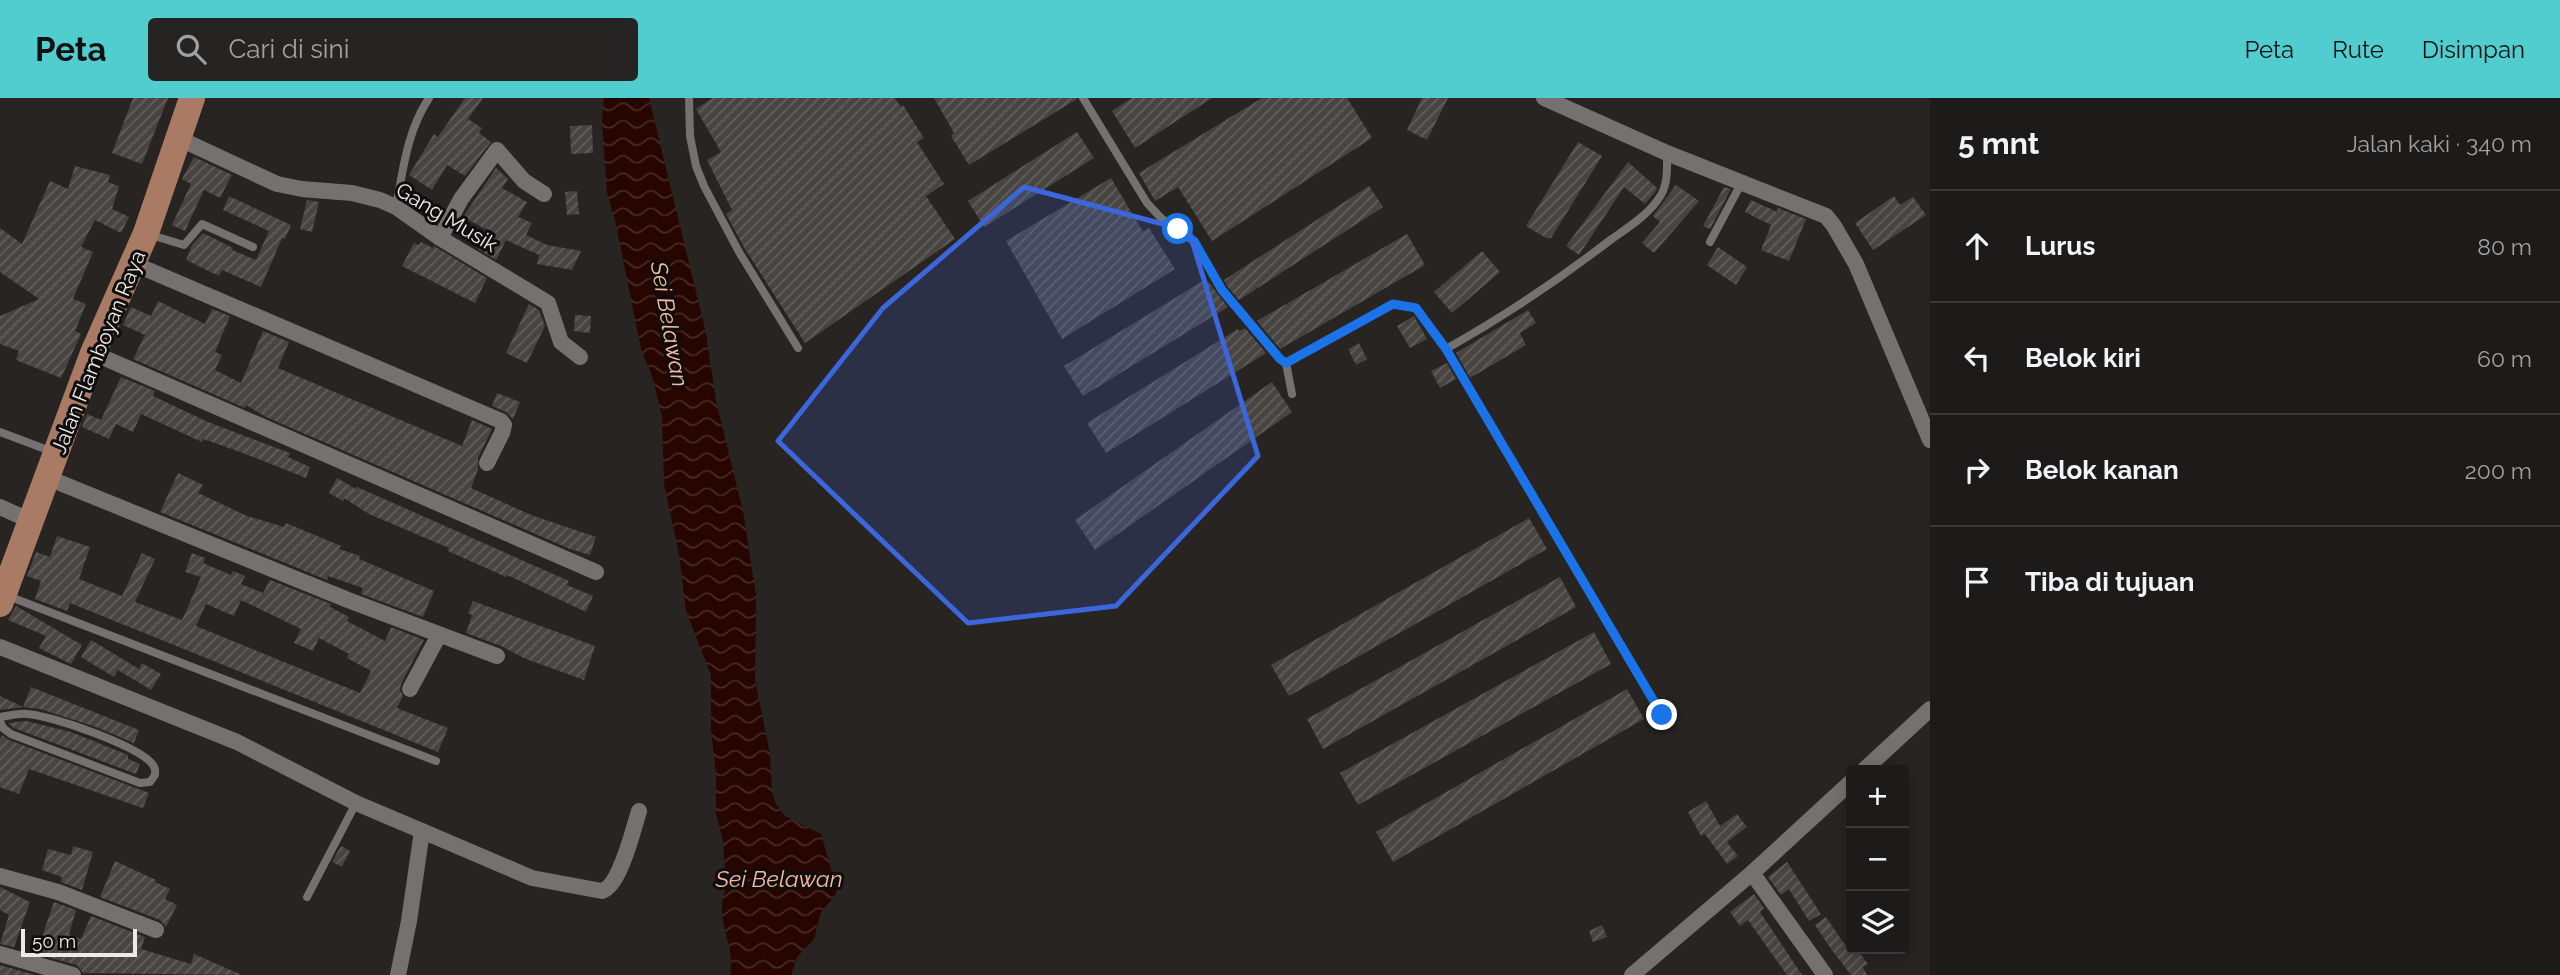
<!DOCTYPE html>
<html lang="id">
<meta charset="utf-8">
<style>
:root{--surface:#1d1b1a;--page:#252423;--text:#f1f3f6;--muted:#a0a1a2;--line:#3b3939;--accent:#52cdcf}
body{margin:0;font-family:Raleway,sans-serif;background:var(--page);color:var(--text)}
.controls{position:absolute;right:21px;bottom:21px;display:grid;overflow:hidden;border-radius:7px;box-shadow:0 4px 18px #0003}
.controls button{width:63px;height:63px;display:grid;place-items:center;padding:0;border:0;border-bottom:2px solid var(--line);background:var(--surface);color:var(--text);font:35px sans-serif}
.scale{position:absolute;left:21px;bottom:18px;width:116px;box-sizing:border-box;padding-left:7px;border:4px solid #edebea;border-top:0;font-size:19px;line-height:24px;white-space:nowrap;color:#edebea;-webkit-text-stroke:5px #0f0d0d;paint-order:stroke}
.stop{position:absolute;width:21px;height:21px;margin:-16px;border:5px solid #1a73e8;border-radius:50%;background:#fff}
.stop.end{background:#1a73e8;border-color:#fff;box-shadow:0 2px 7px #0008}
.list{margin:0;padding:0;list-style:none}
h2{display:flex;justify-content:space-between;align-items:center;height:91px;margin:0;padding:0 28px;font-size:30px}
h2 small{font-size:23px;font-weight:400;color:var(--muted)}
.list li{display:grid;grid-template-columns:46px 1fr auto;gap:21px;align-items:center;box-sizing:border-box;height:112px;padding:0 28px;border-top:2px solid var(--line)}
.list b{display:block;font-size:26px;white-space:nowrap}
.list em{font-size:23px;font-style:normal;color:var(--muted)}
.icon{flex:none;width:38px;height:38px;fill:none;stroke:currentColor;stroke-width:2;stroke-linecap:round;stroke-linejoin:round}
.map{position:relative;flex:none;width:1930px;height:877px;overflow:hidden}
header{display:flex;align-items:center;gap:42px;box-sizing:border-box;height:98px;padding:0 35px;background:var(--accent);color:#111}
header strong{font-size:33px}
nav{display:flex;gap:38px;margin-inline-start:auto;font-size:24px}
.search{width:490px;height:63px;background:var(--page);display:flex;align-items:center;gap:18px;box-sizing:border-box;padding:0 24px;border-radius:7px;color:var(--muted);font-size:26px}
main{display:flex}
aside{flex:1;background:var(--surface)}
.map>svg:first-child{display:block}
.water{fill:url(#water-waves)}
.building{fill:url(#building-hatch);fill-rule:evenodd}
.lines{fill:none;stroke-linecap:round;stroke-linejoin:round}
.service{stroke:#757170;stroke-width:8}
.minor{stroke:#757170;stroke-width:16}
.primary{stroke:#aa7b64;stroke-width:26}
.route{stroke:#1a73e8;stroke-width:9}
.marked{fill:#3c66db;fill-opacity:0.2;stroke:#3c66db;stroke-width:5;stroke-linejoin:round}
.labels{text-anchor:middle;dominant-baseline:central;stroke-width:6;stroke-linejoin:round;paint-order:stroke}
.street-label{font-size:21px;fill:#edebea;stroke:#0f0d0d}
.water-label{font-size:23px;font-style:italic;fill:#f7ba9d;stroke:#0f0d0d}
</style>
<header>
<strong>Peta</strong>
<div class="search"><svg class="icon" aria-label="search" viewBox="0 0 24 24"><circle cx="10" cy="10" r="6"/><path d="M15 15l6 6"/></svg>Cari di sini</div>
<nav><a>Peta</a><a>Rute</a><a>Disimpan</a></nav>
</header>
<main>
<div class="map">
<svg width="1930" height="877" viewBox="0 0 1930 877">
<defs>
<pattern id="water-waves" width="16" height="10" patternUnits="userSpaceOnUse" patternTransform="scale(1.75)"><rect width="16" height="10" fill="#270600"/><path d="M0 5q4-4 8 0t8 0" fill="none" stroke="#472a25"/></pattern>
<pattern id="building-hatch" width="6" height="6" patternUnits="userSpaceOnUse" patternTransform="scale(1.75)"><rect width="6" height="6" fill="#474442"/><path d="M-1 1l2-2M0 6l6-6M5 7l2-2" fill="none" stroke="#625f5d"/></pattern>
</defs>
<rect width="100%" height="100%" fill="#272422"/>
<path class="water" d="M604,0H649L706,235L716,303L743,413L756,497L755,582L770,656L772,693L776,706L785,718L821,736L837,792L835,798L821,814L814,841L797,859L791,877H730C736,847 714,822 725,793L721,785L725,772L723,743L716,716V676L711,633V577L686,513L679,456L664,386L662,318L652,278L641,251L615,122L607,95L602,23Z"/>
<g class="building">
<polygon points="133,0 168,0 142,66 112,55"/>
<polygon points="465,0 483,0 468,21 482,30 479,35 491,44 465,78 447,67 432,92 409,77 434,36 438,39"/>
<polygon points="713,0 895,0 901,9 903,7 924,40 917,44 944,86 926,98 955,141 805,245 745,151 726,116 732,112 707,62 721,54 696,11"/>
<polygon points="934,0 1077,0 1077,1 969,67 951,38 954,35"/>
<polygon points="1132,0 1212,0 1135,50 1112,13"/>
<polygon points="1262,0 1347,0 1372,40 1212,143 1178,89 1155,103 1139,75"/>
<polygon points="1422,0 1448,0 1427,42 1407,32"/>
<polygon points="592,27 593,55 571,56 570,28"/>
<polygon points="1077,34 1094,60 984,129 968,103"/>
<polygon points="1578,44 1602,58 1551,140 1546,140 1526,128"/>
<polygon points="194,59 232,77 220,100 204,92 185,133 172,127 191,86 182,81"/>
<polygon points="1628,64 1657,90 1655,94 1645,106 1624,89 1579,157 1566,148"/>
<polygon points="75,68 110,77 108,84 119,88 112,111 129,119 121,135 95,122 81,149 93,154 73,201 86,206 75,233 81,236 61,280 16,262 19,253 0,246 0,218 39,201 0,174 0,130 22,146 50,83 68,91"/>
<polygon points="496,70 508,81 502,90 527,104 518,119 532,125 526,137 547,147 581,153 572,172 537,166 539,157 506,142 496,162 478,151 487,132 463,119"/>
<polygon points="1111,80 1143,134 1149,130 1175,171 1062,241 1006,143"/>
<polygon points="1676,87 1699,103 1654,155 1642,145 1660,124 1653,118"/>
<polygon points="1369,88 1383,109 1239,202 1227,188 1224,182"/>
<polygon points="1724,89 1731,91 1710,131 1703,128"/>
<polygon points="577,93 579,116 567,117 565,94"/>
<polygon points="229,98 291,127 285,141 282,140 261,189 222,172 219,178 186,162 192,147 203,135 233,150 232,152 256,162 269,133 223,112"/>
<polygon points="1894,98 1900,107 1913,99 1926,117 1873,152 1855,125"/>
<polygon points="307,102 319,104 312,134 300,131"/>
<polygon points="1751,102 1777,114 1778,110 1806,121 1789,163 1761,152 1771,127 1745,114"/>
<polygon points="1407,136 1425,167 1280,251 1257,223"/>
<polygon points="421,144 433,150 434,148 487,180 475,205 402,168 414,145 419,147"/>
<polygon points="1718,149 1747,169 1736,187 1707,167"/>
<polygon points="1482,153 1500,174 1452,215 1434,194"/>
<polygon points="1206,181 1228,209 1083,298 1064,268"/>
<polygon points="158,203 205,226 212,211 230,218 215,254 222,257 215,272 241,285 263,233 289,244 278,270 462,348 472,322 492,331 478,360 478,371 471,390 531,417 596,439 590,457 570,451 266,319 246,307 245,310 133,261 145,237 123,227 131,209 151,218"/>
<polygon points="529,206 539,212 545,228 527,265 506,255"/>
<polygon points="1528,212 1536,225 1520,235 1526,247 1470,280 1456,255"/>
<polygon points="575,217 591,218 590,235 574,233"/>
<polygon points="1414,218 1427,241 1410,250 1397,228"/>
<polygon points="1245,230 1266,255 1106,355 1087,325 1238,231 1239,233"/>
<polygon points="1359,245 1367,261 1356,267 1348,251"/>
<polygon points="1447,265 1456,281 1440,290 1431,273"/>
<polygon points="121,279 155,293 153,298 208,324 290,355 288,359 310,369 306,380 243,355 203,341 202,344 141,316 133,334 116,326 109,341 82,329 87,316 101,322"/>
<polygon points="1272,284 1292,314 1095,452 1075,422"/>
<polygon points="497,295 520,304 513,321 506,314 492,308"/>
<polygon points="178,375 203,387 198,395 211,401 247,418 284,429 286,425 341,448 339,451 360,458 359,461 434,493 423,519 361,496 363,490 328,478 327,482 160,414"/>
<polygon points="337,380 356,391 357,389 569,483 567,487 593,498 586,514 507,477 506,479 448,453 449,450 369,416 344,400 343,403 329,395"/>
<polygon points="1529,420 1547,451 1289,598 1271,567"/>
<path d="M57,438L90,449L79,481L122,498L142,455L155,461L135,504L182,522L201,479L185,474L192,455L205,460L203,465L231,477L233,473L245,478L241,486L263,495L270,482L331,506L330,509L349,519L347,523L385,543L391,529L424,542L401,586L400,592L403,598L397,610L448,630L438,654L70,505L67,513L35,501L41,483L27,478L36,454L50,459ZM241,502L301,531L294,545L313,553L319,540L349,556L347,560L371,573L360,595L196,528L206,506L234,518Z"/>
<polygon points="1560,479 1576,509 1323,651 1307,621"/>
<polygon points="473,503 595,548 584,582 526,561 501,548 466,535 472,517 468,515"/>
<polygon points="16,508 82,547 71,566 39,550 46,538 8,522"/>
<polygon points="1594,534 1611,566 1358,707 1340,675"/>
<polygon points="91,542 139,571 142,565 161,576 151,592 118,572 114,579 81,559"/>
<polygon points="31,589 139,632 134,645 96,629 40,611 23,609 0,612 0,598 23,609"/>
<polygon points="1627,591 1644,621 1393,764 1376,734"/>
<polygon points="26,623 71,634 128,657 128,661 140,666 136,676 14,630 8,625"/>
<polygon points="2,637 9,642 149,695 143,710 29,671 19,696 0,689 0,642"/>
<polygon points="1706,703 1720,728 1737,716 1747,729 1727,744 1738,758 1727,766 1705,736 1701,738 1688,714"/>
<polygon points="73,748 93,754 82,792 61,784 62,779 42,772 48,751 71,757"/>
<polygon points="341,748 350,753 342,769 332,764"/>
<polygon points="115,763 156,782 155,784 170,791 165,801 177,807 166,829 160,822 100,799"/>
<polygon points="1787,764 1821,816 1809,823 1789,791 1781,797 1768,779"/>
<polygon points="0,789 30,804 14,849 0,846 9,817 0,812"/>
<polygon points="1754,796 1764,810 1760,814 1802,877 1787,877 1748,822 1740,828 1730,814"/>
<polygon points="54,804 76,812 69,836 81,841 91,818 145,839 141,851 191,866 194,856 242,877 83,875 77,867 36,856"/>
<polygon points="1826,819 1845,847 1851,843 1851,851 1857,851 1868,866 1863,869 1867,877 1851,877 1831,851 1815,827"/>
<polygon points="1602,827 1607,839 1593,844 1589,833"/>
<polygon points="0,867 35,877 0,877"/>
</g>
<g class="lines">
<g class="service">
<polyline points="689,0 690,38 696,68 704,88 739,154 798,250"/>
<polyline points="1083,0 1147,105 1161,120 1194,143 1222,192 1280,261 1286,265 1393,206 1416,210 1446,251 1662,617"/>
<path d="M396,109C403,72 407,33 429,0"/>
<polyline points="151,137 184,147 202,126 253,149"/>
<polyline points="1710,144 1742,84"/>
<path d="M1446,251C1503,219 1557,183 1609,143C1627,130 1649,117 1661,97C1668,85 1667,69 1667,55"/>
<polyline points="1286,265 1292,296"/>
<polyline points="0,334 53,354"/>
<polyline points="8,498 436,663"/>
<path d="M0,619C9,618 18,615 27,616C50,617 140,648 153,667C156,671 155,673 155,677L150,684L140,685L11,636L3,630L0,623"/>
<polyline points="307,799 356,705"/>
</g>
<g class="minor">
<polyline points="1544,0 1667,55 1826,118 1834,128 1856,166 1930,342"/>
<polyline points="178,40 277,86 302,91 352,95 380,102 396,109 440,140 548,205 561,244 580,259"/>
<polyline points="440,140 461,101 497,52 524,83 544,96"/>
<polyline points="132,165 501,323 504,327 502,335 487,365"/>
<polyline points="93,255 596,474"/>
<polyline points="48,380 348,502 497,558"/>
<polyline points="0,409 31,423"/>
<polyline points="0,549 237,644 356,705 422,733 409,823 398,877"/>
<polyline points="410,591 439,537"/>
<polyline points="1864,672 1930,611"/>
<path d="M422,733L532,780L602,793C620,788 633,732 639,713"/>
<polyline points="1752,775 1825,877"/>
<polyline points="0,778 58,794 156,832"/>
<polyline points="0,856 73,877"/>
<polyline points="1632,877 1752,775 1851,684"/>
</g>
<polyline class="primary" points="0,506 93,255 146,135 192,0"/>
</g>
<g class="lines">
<polyline class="route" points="1178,131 1194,143 1222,192 1280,261 1286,265 1393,206 1416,210 1446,251 1662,617"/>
</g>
<path class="marked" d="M1024,89L1189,133L1258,358L1116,508L968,525L778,343L883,210Z"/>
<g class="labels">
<g class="street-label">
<text transform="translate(447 119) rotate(31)">Gang Musik</text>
<text transform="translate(98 254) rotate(-68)">Jalan Flamboyan Raya</text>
</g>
<g class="water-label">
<text transform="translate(670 226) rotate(80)">Sei Belawan</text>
<text x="779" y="780">Sei Belawan</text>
</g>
</g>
</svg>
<div class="controls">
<button>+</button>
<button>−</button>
<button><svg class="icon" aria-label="layers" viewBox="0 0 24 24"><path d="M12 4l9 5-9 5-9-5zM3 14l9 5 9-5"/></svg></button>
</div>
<div class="scale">50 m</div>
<div class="stop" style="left:1178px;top:131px"></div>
<div class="stop end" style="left:1662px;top:617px"></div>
</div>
<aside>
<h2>5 mnt<small>Jalan kaki · 340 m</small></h2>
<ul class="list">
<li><svg class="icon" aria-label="ahead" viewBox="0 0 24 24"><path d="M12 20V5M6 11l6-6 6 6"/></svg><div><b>Lurus</b></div><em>80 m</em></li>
<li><svg class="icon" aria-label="left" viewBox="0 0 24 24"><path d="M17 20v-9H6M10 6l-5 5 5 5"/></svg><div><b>Belok kiri</b></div><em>60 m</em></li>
<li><svg class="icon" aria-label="right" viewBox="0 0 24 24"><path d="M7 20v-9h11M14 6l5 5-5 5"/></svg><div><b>Belok kanan</b></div><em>200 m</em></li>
<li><svg class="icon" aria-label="arrive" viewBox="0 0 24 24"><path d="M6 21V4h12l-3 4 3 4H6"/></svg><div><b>Tiba di tujuan</b></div></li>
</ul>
</aside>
</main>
